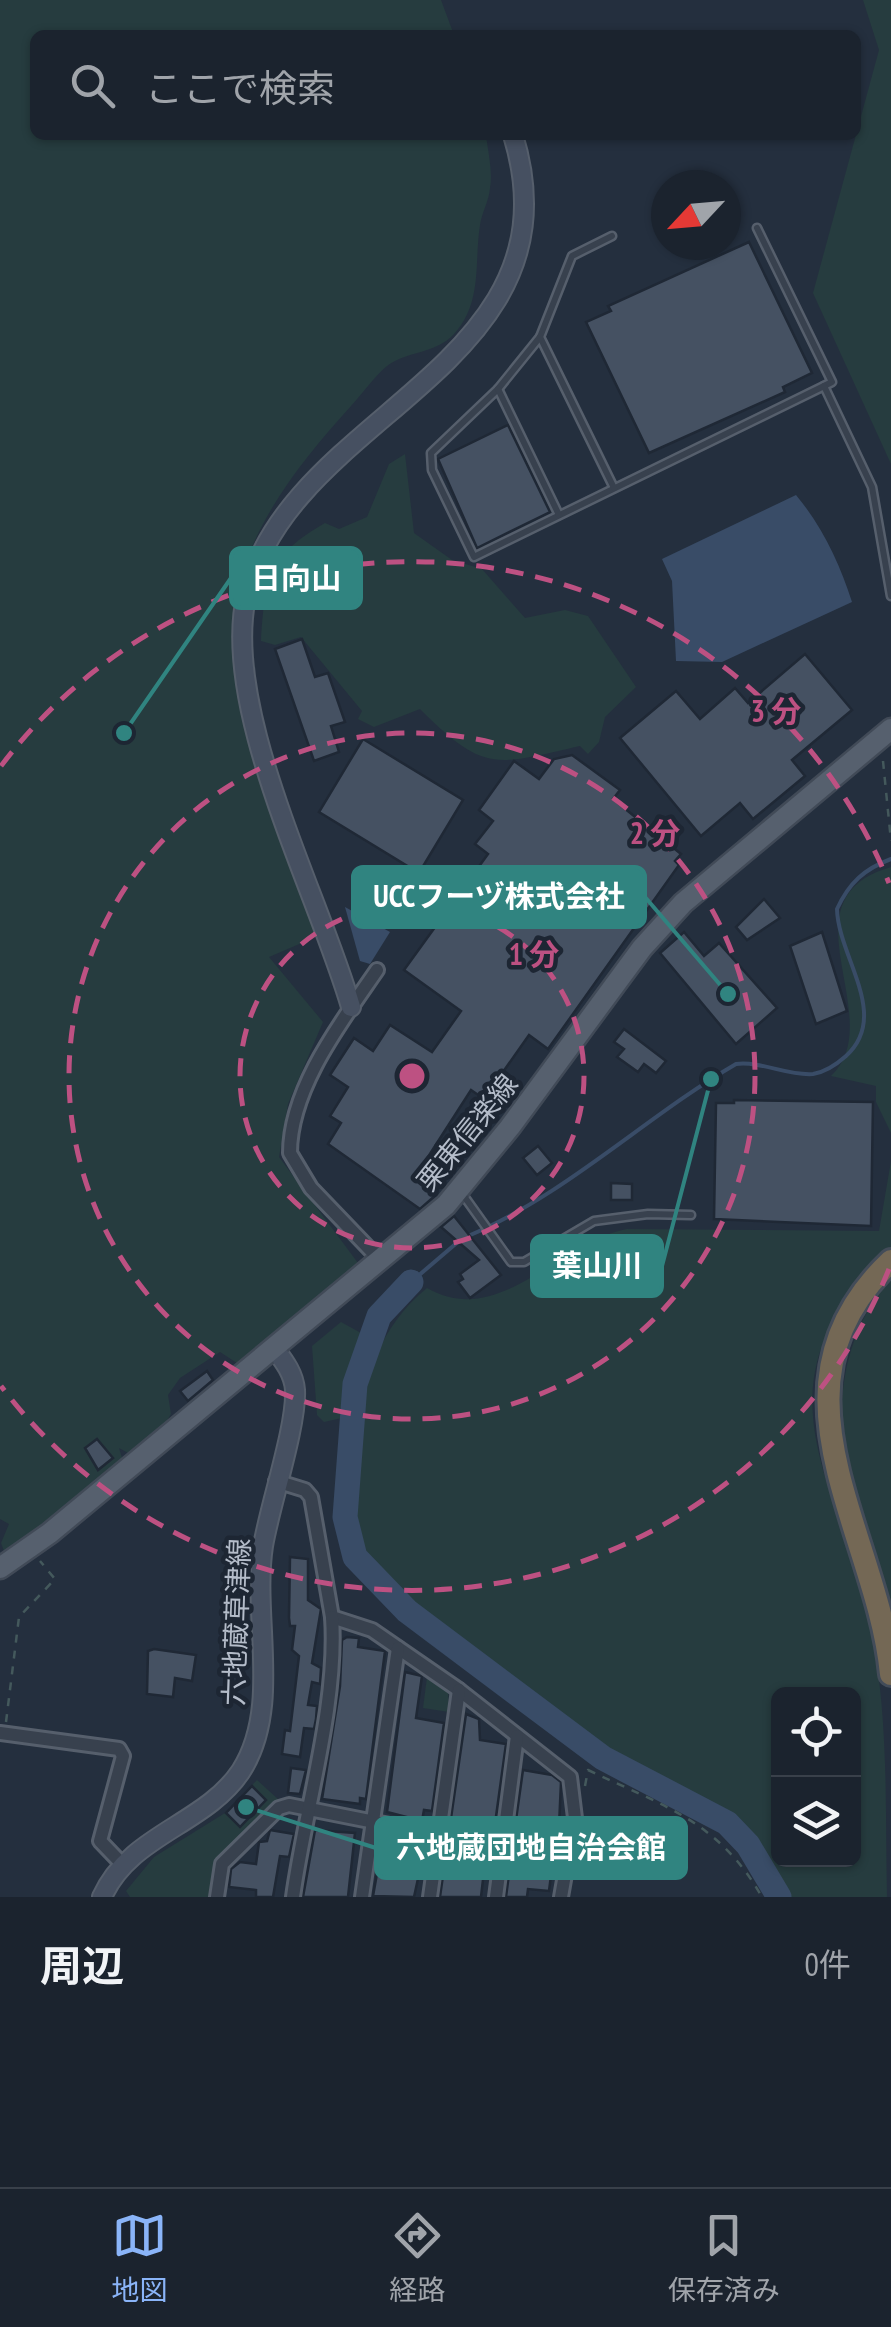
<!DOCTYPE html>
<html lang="ja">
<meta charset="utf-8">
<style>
:root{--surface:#1b232e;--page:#242b36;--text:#f1f3f6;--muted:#a0a4aa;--line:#39404a;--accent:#8ab4f8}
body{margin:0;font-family:"PT Sans Narrow","Noto Sans JP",sans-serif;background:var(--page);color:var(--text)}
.controls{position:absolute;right:30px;bottom:30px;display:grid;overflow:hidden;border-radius:15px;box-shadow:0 2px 8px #0004}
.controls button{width:90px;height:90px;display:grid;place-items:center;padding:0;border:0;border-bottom:2px solid var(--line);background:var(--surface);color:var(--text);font:50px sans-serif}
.compass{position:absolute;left:651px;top:170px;width:90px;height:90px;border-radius:50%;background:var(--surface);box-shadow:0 2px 8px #0004;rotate:244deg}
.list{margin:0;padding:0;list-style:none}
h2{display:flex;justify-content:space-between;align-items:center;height:130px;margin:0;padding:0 40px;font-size:42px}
h2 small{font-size:32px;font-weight:400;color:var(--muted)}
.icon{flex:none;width:55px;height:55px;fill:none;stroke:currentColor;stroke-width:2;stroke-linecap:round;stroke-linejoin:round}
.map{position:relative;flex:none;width:891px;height:1897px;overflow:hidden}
.search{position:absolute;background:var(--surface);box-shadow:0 2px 8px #0004;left:30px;right:30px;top:30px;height:110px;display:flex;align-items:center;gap:25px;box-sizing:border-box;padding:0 35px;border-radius:15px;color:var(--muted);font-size:38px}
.sheet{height:290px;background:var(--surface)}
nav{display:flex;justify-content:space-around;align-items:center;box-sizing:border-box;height:140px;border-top:2px solid var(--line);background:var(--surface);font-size:28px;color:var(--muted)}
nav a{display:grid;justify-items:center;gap:5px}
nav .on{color:var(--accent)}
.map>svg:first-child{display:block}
.green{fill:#263c3f;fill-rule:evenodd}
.water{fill:#394c67}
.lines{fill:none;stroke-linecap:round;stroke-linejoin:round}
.stream{stroke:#394c67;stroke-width:4}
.river{stroke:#394c67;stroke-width:25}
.building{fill:#455162;stroke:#1f2835;stroke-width:2.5}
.lane-casing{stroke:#565f6c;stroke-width:11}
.street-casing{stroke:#565f6c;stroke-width:18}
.secondary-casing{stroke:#565f6c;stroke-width:22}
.primary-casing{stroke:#414a57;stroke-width:25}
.highway-casing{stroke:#434c59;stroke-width:28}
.path{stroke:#44595c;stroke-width:2.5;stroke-dasharray:8 8;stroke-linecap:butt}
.lane{stroke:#38414e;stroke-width:6}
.street{stroke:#38414e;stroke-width:12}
.secondary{stroke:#465061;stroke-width:18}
.primary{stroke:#56606e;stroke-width:20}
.highway{stroke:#746855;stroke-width:22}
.ring{fill:none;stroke:#bd5182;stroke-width:5;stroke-dasharray:18 12}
.labels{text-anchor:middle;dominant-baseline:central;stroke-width:9;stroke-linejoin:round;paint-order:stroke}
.street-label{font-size:28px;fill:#b4bcc9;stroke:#1d2633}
.centre{fill:#bd5182;stroke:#1d2633;stroke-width:5}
.ring-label{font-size:30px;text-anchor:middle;font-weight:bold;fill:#bd5182;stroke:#1d2633;stroke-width:9;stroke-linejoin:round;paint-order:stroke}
.leader{fill:none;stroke:#308480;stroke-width:4}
.callout-dot{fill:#308480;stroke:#1d2633;stroke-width:4}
.callout{fill:#308480;stroke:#308480;stroke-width:4}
.callout-label{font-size:30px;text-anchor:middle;font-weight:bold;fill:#fff}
</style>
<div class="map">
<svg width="891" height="1897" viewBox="0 0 891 1897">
<rect width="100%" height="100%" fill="#242f3e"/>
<g class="green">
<path d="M0,0H441L454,35H35V135H486C488,152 493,172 490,188C489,201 482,212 480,225C474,262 483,302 454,334C436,354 406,351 387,366C374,377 363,393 351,406C295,468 236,541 233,629C229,733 284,840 318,936L269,957L323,1022L288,1104L279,1157L358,1263L240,1365L220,1352L180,1378L168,1395L171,1414L161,1430L130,1454L119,1448L123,1461L27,1541L4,1551L1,1543L9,1524L0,1519Z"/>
<polygon points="863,0 891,0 891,464 813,293 879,50"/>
<path d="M405,454L414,533L452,560L482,569L525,618L565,610L588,616L636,687L605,717L599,742L588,754L580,746C495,765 485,774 420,709L374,727L358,719L362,711L301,637L275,645L261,641C265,578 269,555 325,523L339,529L367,517L389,464Z"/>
<path d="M891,867V1133L876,1102V1086L831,1076C891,1019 778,899 891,867Z"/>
<path d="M891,1161V1248C746,1388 840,1475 871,1630C889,1717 885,1808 887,1897H785C774,1876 763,1850 745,1833C720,1808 692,1800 661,1784C604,1754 381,1598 361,1546C350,1516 357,1472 358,1441C360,1382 381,1325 427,1288C500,1330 559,1241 627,1229L879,1231ZM778,1694H854V1860H778Z"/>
<path d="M891,1275V1618L841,1437C840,1372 851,1328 891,1275Z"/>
<polygon points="341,1322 361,1333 342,1418 324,1422 317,1415 312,1346"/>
<polygon points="427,1677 448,1690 449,1712 423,1708"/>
<polygon points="257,1780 279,1800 217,1859 212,1897 130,1897 126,1891 154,1857 225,1813"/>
</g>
<g class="water">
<path d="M796,495C822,526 840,564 852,602L722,662L676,661L672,581L662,559Z"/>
<polygon points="345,907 390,932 370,964 360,961"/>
</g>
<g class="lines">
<g class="stream">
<path d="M468,1236C566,1195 645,1117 736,1064C762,1061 787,1076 813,1074C826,1072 837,1064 846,1056C891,1015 838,957 837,909C849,883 864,869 891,859"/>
<polyline points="411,1282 459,1241"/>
</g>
<polyline class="river" points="411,1282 379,1316 355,1384 345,1517 355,1557 407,1611 603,1758 727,1823 748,1845 779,1897"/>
</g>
<g class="building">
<polygon points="749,242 812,373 783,387 785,392 649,453 586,322 611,311 608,306"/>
<polygon points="508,425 550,512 477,548 438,459"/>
<polygon points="302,639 315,677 328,673 345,722 331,726 339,752 314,761 275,649"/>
<polygon points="805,654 852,710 792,760 805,776 753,819 740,803 701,836 620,738 676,691 700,719 735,688 748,703"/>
<polygon points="363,739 463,800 419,873 319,812"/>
<polygon points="572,755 620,790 613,799 681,854 675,861 679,865 548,1049 529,1035 484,1099 471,1090 419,1171 437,1194 420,1209 328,1144 341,1123 330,1116 348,1087 330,1075 354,1038 373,1051 390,1025 432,1052 461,1011 404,970 488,854 475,844 493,821 479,810 514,761 539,779 554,759"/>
<polygon points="764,899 780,918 747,940 736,927"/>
<polygon points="684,932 704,956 719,943 777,1008 736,1044 660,953"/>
<polygon points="822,932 847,1011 816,1024 790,946"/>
<polygon points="624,1029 666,1061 656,1073 644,1064 638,1072 617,1057 624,1049 614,1042"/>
<polygon points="734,1100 873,1102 871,1226 714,1219 716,1103 734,1103"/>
<polygon points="538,1146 552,1163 537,1175 523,1158"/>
<polygon points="611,1183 632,1184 632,1200 611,1200"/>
<polygon points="454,1216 501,1275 470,1298 458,1282 463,1279 460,1274 479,1260 441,1227"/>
<polygon points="207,1371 213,1380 188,1401 180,1391"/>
<polygon points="97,1439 113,1458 98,1470 85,1448"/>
<polygon points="290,1557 308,1559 308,1600 321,1609 312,1663 321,1668 320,1684 312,1682 308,1705 317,1706 316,1719 314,1729 304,1728 300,1757 282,1754 285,1730 290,1731 299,1656 292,1650 295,1626 290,1626 289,1618"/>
<polygon points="347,1637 359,1638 358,1647 385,1651 366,1799 360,1798 360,1804 322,1799 340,1686 342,1640"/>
<polygon points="154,1649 196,1655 192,1681 175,1678 173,1697 147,1694 148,1651"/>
<polygon points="405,1672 422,1676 416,1718 444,1723 432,1811 424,1810 422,1821 387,1812"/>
<polygon points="466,1714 479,1719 480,1740 506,1744 494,1831 489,1835 450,1825"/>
<polygon points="291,1768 306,1770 300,1794 288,1793"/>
<polygon points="523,1770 552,1775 561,1782 558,1848 538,1844 539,1837 514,1834"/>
<polygon points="252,1786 266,1800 240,1827 226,1813"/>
<polygon points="270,1830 294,1834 289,1857 280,1856 273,1897 256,1897 256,1890 229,1887 231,1869 240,1862 256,1864 259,1842 267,1841"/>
<polygon points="315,1830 355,1833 348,1897 303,1897"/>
<polygon points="384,1834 426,1842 414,1897 373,1896"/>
<polygon points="447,1847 486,1854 481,1897 440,1897"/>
<polygon points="511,1859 552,1868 549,1891 528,1889 527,1897 506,1897"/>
</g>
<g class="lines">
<g class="lane-casing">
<g id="lane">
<polyline points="757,228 832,382 824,386"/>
<polyline points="612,236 572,256 540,337 498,389 431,453 432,470 474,557 824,386 872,487 891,596"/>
<polyline points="540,337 614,488"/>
<polyline points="498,389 559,515"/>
<polyline points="461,1192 511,1262 524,1262 594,1221 648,1214 691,1215"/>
</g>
</g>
<g class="street-casing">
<g id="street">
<path d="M377,970C342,1021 290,1088 290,1153L311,1188L380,1260"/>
<polyline points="276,1481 305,1490 311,1497 332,1617 372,1630 459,1690 570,1777 575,1818 561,1897"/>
<polyline points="0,1733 119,1749 123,1756 100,1841 123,1865"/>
<polyline points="217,1897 222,1864 279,1808 289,1805 566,1860"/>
<path d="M293,1897C305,1809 338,1704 332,1617"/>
<polyline points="362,1897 398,1648"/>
<polyline points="430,1897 459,1690"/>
<polyline points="496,1897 517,1736"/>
</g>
</g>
<g class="secondary-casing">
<g id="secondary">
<path d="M351,1007C319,895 219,707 247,593C291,412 584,367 513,135"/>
<path d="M102,1897C130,1834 205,1825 241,1771C282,1707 252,1618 263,1546C270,1505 297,1425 295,1390C294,1374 284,1361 275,1349"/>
</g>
</g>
<g class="primary-casing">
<polyline id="primary" points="0,1568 50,1533 446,1205 510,1127 642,948 683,903 891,729"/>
</g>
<g class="highway-casing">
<path id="highway" d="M891,1261C757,1387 878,1533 891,1674"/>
</g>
<g class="path">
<polyline points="883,761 891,841"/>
<polyline points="6,1722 19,1617 55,1579 40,1561"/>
<path d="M585,1786L588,1770C663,1806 718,1820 762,1897"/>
</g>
<use href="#lane" class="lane"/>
<use href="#street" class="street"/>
<use href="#secondary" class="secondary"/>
<use href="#primary" class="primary"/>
<use href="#highway" class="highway"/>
</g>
<g class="ring">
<circle cx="412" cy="1076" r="172"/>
<circle cx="412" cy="1076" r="343"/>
<path d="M889 1269A515 515 0 0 1 1 1386M1 766A515 515 0 0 1 889 883"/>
</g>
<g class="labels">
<g class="street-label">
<text transform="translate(467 1132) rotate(-51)">栗東信楽線</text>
<text transform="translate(236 1622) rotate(-88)">六地蔵草津線</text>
</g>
</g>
<circle cx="412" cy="1076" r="15" class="centre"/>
<g class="ring-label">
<text x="776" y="722">3 分</text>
<text x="655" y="844">2 分</text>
<text x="534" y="965">1 分</text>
</g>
<path class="leader" d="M124 733L231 578M728 994L645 897M711 1079L662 1266M246 1807L376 1848"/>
<g class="callout-dot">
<circle cx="124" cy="733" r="10"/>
<circle cx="728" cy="994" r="10"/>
<circle cx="711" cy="1079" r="10"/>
<circle cx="246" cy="1807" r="10"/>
</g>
<g class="callout">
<rect x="231" y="548" width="130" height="60" rx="10"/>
<rect x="353" y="867" width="292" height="60" rx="10"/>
<rect x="532" y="1236" width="130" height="60" rx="10"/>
<rect x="376" y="1818" width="310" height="60" rx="10"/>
</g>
<g class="callout-label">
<text x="296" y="589">日向山</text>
<text x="499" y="907">UCCフーヅ株式会社</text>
<text x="597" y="1276">葉山川</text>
<text x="531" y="1858">六地蔵団地自治会館</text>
</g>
</svg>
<div class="controls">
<button><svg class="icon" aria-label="locate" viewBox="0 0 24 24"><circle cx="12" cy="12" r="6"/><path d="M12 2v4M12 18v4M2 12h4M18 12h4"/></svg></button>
<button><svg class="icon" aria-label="layers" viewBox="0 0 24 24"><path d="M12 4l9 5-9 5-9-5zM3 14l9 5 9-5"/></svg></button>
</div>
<svg class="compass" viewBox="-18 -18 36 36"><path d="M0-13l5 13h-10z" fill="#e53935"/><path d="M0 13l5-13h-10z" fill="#a0a4aa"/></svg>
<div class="search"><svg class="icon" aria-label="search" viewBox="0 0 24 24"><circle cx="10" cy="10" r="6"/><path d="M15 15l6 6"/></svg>ここで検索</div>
</div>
<section class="sheet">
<h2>周辺<small>0件</small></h2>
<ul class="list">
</ul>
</section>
<nav>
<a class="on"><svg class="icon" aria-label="map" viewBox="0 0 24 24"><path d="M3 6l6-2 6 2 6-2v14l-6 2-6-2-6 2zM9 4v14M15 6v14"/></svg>地図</a>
<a><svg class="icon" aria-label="directions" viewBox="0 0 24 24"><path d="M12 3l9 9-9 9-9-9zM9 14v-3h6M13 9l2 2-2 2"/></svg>経路</a>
<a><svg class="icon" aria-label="saved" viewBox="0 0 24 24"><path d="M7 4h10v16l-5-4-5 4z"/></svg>保存済み</a>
</nav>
